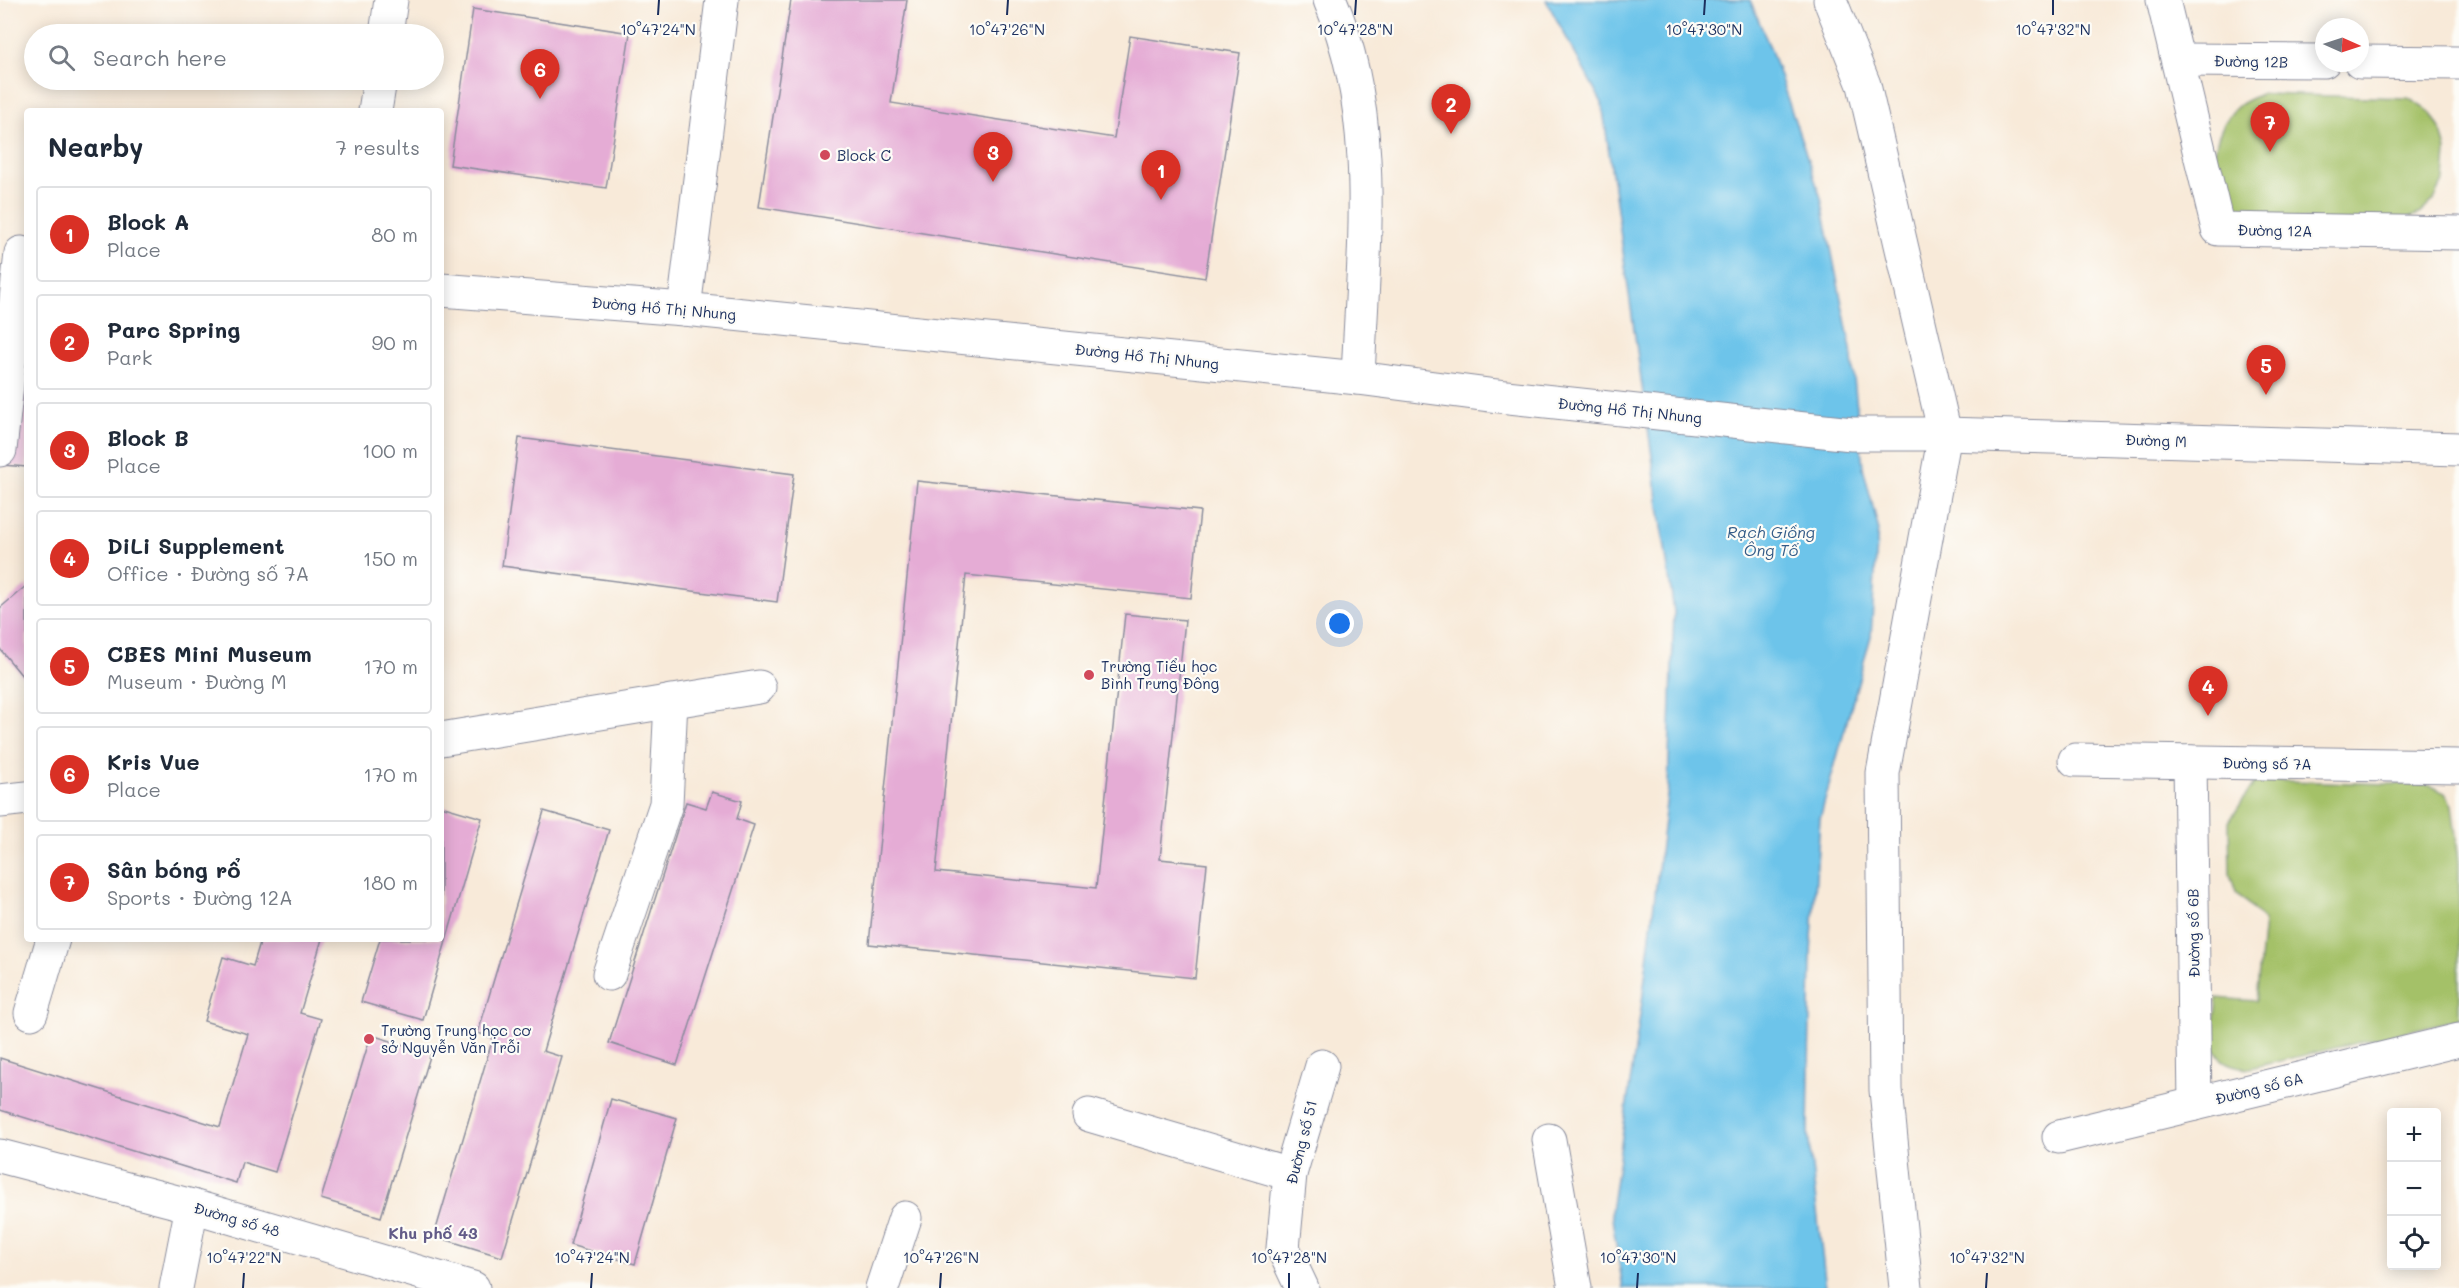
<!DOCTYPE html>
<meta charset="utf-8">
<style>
:root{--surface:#fff;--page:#f2f2f3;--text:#1f2937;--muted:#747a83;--line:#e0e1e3;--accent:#d93025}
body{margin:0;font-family:Mali,sans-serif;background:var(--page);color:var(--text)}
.controls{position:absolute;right:18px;bottom:18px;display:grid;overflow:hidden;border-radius:6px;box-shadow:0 3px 15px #0003}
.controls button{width:54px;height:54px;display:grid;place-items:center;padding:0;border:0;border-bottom:2px solid var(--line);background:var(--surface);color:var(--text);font:30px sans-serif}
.compass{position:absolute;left:2315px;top:18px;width:54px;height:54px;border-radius:50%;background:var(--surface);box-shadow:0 3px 15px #0003;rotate:93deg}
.you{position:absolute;left:1340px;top:624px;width:21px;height:21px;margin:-15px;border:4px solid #fff;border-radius:50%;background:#1a73e8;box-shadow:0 0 0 9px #1a73e833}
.badge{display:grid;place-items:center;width:39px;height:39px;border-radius:50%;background:var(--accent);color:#fff;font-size:20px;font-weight:700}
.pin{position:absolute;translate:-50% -50px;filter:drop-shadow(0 2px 3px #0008)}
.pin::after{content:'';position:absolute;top:32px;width:21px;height:18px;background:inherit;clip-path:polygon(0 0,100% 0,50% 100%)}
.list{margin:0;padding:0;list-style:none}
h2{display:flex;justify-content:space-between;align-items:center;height:78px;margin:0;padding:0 24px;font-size:26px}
h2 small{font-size:20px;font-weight:400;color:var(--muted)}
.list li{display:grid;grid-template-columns:39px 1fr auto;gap:18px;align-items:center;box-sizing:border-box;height:96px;margin:0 12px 12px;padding:0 12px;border:2px solid var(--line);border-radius:6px}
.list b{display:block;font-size:22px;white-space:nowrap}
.list p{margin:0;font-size:20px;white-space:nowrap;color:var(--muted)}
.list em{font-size:20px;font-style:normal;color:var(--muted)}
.icon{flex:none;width:33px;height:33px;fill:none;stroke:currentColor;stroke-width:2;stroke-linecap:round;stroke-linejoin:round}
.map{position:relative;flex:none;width:2459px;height:1288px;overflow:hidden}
.search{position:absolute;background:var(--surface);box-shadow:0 3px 15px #0003;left:24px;top:24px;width:420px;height:66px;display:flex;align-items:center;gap:15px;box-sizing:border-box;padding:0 21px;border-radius:33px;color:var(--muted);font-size:22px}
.panel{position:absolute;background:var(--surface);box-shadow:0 3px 15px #0003;left:24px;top:108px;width:420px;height:834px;border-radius:6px}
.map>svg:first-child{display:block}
.green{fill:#a4c168;stroke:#607863;stroke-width:1.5}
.water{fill:#6dc4ea;stroke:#447aa4;stroke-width:1.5}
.building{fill:#e5acd5}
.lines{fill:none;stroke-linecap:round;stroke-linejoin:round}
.minor-casing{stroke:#8a8c9c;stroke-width:35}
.minor{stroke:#fff;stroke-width:33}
.ticks{fill:none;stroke:#1b2f5e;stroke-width:2}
.poi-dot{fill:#d1495b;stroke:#fdfcf7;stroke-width:2}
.labels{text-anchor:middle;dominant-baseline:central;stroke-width:4.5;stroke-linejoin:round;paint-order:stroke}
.street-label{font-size:15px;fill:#1b2f5e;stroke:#fdfcf7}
.poi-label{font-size:15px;fill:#1b2f5e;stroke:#fdfcf7;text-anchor:start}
.water-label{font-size:16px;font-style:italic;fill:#345c88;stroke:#fdfcf7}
.neighbourhood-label{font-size:16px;font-weight:bold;fill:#625b88;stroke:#fdfcf7}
.ticks-label{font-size:15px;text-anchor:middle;fill:#1b2f5e;stroke:#fdfcf7;stroke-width:4.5;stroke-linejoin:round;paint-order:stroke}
</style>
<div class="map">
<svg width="2459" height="1288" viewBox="0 0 2459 1288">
<rect width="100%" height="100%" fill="#fdfcf7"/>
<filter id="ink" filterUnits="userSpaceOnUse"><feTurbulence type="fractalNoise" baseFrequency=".0167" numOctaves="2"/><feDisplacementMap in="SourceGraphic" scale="12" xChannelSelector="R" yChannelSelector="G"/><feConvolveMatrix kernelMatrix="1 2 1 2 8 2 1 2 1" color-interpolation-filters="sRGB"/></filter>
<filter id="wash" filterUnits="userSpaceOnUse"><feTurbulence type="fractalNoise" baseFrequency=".008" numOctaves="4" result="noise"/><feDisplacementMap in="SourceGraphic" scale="24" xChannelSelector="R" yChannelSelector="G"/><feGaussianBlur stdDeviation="1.35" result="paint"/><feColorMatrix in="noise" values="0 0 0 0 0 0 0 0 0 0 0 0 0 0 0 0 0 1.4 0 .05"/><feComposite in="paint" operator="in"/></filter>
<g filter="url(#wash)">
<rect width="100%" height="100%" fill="#f8ead9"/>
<g class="green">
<path d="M2261,94L2408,98L2430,112L2441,130L2446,151L2444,180L2434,200L2419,214L2397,223L2249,218C2243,214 2235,210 2230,204C2206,176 2211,133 2237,107C2243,101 2253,98 2261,94Z"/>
<path d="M2256,780L2428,785L2445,793L2452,805L2459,862V1019L2250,1068C2201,1065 2214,1034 2217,998L2256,1001L2264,921L2236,892L2230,874L2229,822Z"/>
</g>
<polygon class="water" points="1546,0 1750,0 1771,50 1821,198 1851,349 1863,467 1878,527 1871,636 1820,818 1811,953 1808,1133 1826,1288 1623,1288 1611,1212 1642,1002 1668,787 1674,612 1602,103"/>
<g id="blocks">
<g class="building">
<polygon points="791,0 907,0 891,103 1114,138 1130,36 1240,53 1205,278 759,207"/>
<polygon points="473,9 630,33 606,188 450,165"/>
<polygon points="9,373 27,375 27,467 2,465"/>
<polygon points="519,438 794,474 777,602 502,566"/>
<polygon points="917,481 1200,511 1191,598 966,575 936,872 1096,888 1125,614 1185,620 1160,859 1207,864 1195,978 869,944"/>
<polygon points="27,585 27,682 0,649 0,608"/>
<polygon points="712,792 742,801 737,819 754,825 677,1065 609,1043 686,802 706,808"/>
<polygon points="441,806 482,818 423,1020 361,1002 380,939 441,939"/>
<polygon points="544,811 609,830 543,1051 562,1057 502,1257 434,1236 493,1038 478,1033"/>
<polygon points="261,939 322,939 300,1013 321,1019 275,1172 242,1162 236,1183 0,1110 0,1058 220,1127 248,1034 204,1021 223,957 253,966"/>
<polygon points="371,1035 431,1053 381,1217 321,1199"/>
<polygon points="611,1099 677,1118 635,1264 570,1245"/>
</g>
</g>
</g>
<g filter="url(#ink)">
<use href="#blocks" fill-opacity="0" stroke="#8a8c9c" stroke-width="1.5"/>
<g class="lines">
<g class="minor-casing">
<g id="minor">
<path d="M1330,0C1381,119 1363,252 1358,378"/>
<polyline points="1830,0 1864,85 1945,434 1883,773 1886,1090 1906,1288"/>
<polyline points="2163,0 2218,229 2459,233"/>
<polyline points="386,34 391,0"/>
<polyline points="2178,60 2324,61"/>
<polyline points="2360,62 2459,63"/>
<polyline points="375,111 380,80"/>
<polyline points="441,290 684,309 1358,378 1489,395 1852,434 1945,434 2459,449"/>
<polyline points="684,309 722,0"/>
<polyline points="0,450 21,253"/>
<polyline points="441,739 759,687"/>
<polyline points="2075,760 2459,766"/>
<polyline points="2190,762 2195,1104"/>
<polyline points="0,801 27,798"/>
<polyline points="609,974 666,804 671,701"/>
<polyline points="31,1013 53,939"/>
<polyline points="1089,1115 1290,1174"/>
<polyline points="2059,1137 2459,1040"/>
<polyline points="1549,1140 1575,1288"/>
<polyline points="0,1156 192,1206 473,1288"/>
<polyline points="176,1288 192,1206"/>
<polyline points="882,1288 905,1218"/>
<polyline points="1302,1288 1283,1248 1290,1174 1322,1066"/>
</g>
</g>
<use href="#minor" class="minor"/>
</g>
</g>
<path class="ticks" d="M658,15L659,0M1007,15L1008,0M1355,15L1356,0M1704,15L1705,0M2053,15V0M243,1288L244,1273M591,1288L592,1273M940,1288L941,1273M1289,1288V1273M1637,1288L1638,1273M1986,1288L1987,1273"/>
<g class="poi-dot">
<circle cx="825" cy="155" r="6"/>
<circle cx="1089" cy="675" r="6"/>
<circle cx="369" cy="1039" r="6"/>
</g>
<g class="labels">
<g class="street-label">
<text transform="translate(2251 61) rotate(1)">Đường 12B</text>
<text transform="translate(2275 230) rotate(1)">Đường 12A</text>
<text transform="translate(664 308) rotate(5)">Đường Hồ Thị Nhung</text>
<text transform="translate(1147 356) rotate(6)">Đường Hồ Thị Nhung</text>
<text transform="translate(1630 410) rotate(6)">Đường Hồ Thị Nhung</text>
<text transform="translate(2156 440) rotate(2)">Đường M</text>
<text transform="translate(2267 763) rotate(1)">Đường số 7A</text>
<text transform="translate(2193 933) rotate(-91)">Đường số 6B</text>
<text transform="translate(2259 1088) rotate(-14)">Đường số 6A</text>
<text transform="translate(1301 1142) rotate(-76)">Đường số 51</text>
<text transform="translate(237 1219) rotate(16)">Đường số 48</text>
</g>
<g class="poi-label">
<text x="837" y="155">Block C</text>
<text x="1101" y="666">Trường Tiểu học<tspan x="1101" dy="17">Bình Trưng Đông</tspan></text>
<text x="381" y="1030">Trường Trung học cơ<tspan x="381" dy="17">sở Nguyễn Văn Trỗi</tspan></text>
</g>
<g class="water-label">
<text x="1771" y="531">Rạch Giồng<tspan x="1771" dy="18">Ông Tố</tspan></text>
</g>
<g class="neighbourhood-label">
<text x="433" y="1232">Khu phố 43</text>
</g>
</g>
<g class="ticks-label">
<text x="658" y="35">10°47'24"N</text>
<text x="1007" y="35">10°47'26"N</text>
<text x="1355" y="35">10°47'28"N</text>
<text x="1704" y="35">10°47'30"N</text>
<text x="2053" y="35">10°47'32"N</text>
<text x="244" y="1263">10°47'22"N</text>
<text x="592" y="1263">10°47'24"N</text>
<text x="941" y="1263">10°47'26"N</text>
<text x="1289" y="1263">10°47'28"N</text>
<text x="1638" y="1263">10°47'30"N</text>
<text x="1987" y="1263">10°47'32"N</text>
</g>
</svg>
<div class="controls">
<button>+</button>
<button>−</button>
<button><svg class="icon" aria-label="locate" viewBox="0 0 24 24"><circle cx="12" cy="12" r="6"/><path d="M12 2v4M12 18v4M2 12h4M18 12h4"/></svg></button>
</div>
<svg class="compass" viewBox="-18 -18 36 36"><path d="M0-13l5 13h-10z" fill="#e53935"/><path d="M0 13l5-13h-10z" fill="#747a83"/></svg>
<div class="you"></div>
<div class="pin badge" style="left:1161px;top:200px">1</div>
<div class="pin badge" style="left:1451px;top:134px">2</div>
<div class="pin badge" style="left:993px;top:182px">3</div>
<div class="pin badge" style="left:2208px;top:716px">4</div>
<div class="pin badge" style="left:2266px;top:395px">5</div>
<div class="pin badge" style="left:540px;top:99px">6</div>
<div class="pin badge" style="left:2270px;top:152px">7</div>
<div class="search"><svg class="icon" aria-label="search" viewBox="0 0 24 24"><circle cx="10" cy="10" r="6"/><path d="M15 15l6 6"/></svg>Search here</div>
<section class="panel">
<h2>Nearby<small>7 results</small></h2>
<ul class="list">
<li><span class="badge">1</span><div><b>Block A</b><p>Place</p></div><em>80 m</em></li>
<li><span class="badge">2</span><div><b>Parc Spring</b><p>Park</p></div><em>90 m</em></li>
<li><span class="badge">3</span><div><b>Block B</b><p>Place</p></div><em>100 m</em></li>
<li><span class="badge">4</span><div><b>DiLi Supplement</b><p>Office · Đường số 7A</p></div><em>150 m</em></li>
<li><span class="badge">5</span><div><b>CBES Mini Museum</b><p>Museum · Đường M</p></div><em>170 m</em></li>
<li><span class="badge">6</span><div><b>Kris Vue</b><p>Place</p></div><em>170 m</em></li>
<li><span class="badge">7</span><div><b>Sân bóng rổ</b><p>Sports · Đường 12A</p></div><em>180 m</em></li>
</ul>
</section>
</div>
